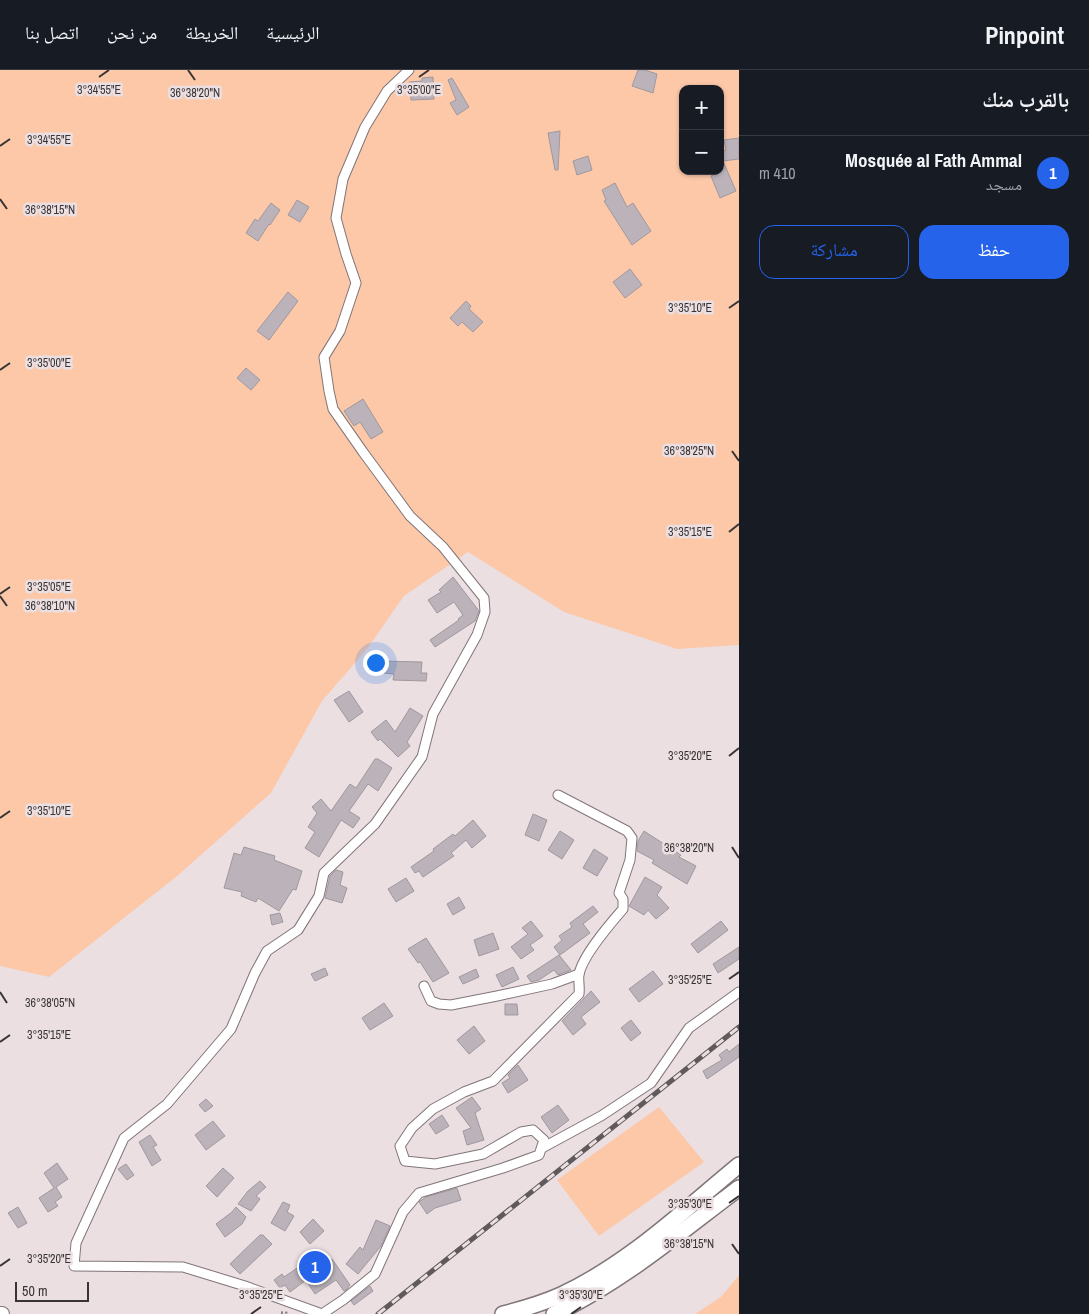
<!DOCTYPE html>
<html lang="ar">
<meta charset="utf-8">
<style>
:root{--surface:#171b24;--page:#20242c;--text:#f1f3f6;--muted:#9ea1a6;--line:#363941;--accent:#2563eb}
body{margin:0;font-family:"Archivo Narrow","Noto Naskh Arabic",sans-serif;background:var(--page);color:var(--text);direction:rtl}
.controls{position:absolute;right:15px;top:15px;display:grid;overflow:hidden;border-radius:10px;box-shadow:0 1px 4px #0004}
.controls button{width:45px;height:45px;display:grid;place-items:center;padding:0;border:0;border-bottom:1px solid var(--line);background:var(--surface);color:var(--text);font:25px sans-serif}
.scale{position:absolute;left:15px;bottom:12px;width:74px;box-sizing:border-box;padding-left:5px;border:2px solid #383435;border-top:0;font-size:14px;line-height:18px;white-space:nowrap;color:#383435;-webkit-text-stroke:4px #ebdfe2;paint-order:stroke}
.you{position:absolute;left:375px;top:592px;width:18px;height:18px;margin:-12px;border:4px solid #fff;border-radius:50%;background:#1a73e8;box-shadow:0 0 0 8px #1a73e833}
.badge{display:grid;place-items:center;width:32px;height:32px;border-radius:50%;background:var(--accent);color:#fff;font-size:16px;font-weight:700}
.pin{position:absolute;translate:-50% -50%;border:2px solid #fff;box-shadow:0 1px 5px #0006}
.list{margin:0;padding:0;list-style:none}
h2{display:flex;justify-content:space-between;align-items:center;height:65px;margin:0;padding:0 20px;font-size:21px}
h2 small{font-size:16px;font-weight:400;color:var(--muted)}
.list li{display:grid;grid-template-columns:32px 1fr auto;gap:15px;align-items:center;box-sizing:border-box;height:75px;padding:0 20px;border-top:1px solid var(--line)}
.list b{display:block;font-size:19px;white-space:nowrap}
.list p{margin:0;font-size:16px;white-space:nowrap;color:var(--muted)}
.list em{font-size:16px;font-style:normal;color:var(--muted)}
.actions{display:flex;gap:10px;padding:15px 20px}
.actions a{flex:1;padding:11px 0;border:1px solid var(--accent);border-radius:15px;text-align:center;font-size:18px;color:var(--accent)}
.actions .main{background:var(--accent);color:#fff}
.map{position:relative;flex:none;width:739px;height:1244px;overflow:hidden;direction:ltr}
header{display:flex;align-items:center;gap:30px;box-sizing:border-box;height:70px;padding:0 25px;background:var(--surface);border-bottom:1px solid var(--line)}
header strong{font-size:24px}
nav{display:flex;gap:28px;margin-inline-start:auto;font-size:18px}
main{display:flex}
aside{flex:1;background:var(--surface)}
.map>svg:first-child{display:block}
.green{fill:#fcc8a8;fill-rule:evenodd}
.building{fill:#bbb2ba;stroke:#a0989f}
.lines{fill:none;stroke-linecap:round;stroke-linejoin:round}
.minor-casing{stroke:#807578;stroke-width:11}
.primary-casing{stroke:#807578;stroke-width:16}
.trunk-casing{stroke:#807578;stroke-width:18}
.path{stroke:#8d8587;stroke-width:2;stroke-dasharray:2.5 2.5;stroke-linecap:butt}
.minor{stroke:#fff;stroke-width:9}
.primary{stroke:#fff;stroke-width:14}
.trunk{stroke:#fff;stroke-width:15}
.rail-casing{stroke:#605a5c;stroke-width:5}
.rail{stroke:#ebdfe2;stroke-width:3;stroke-dasharray:9;stroke-linecap:butt}
.ticks{fill:none;stroke:#383435;stroke-width:2}
.ticks-label{font-size:12px;text-anchor:middle;fill:#383435;stroke:#ebdfe2;stroke-width:5;stroke-linejoin:round;paint-order:stroke}
</style>
<header>
<strong>Pinpoint</strong>
<nav><a>الرئيسية</a><a>الخريطة</a><a>من نحن</a><a>اتصل بنا</a></nav>
</header>
<main>
<aside>
<h2>بالقرب منك<small></small></h2>
<ul class="list">
<li><span class="badge">1</span><div><b>Mosquée al Fath Ammal</b><p>مسجد</p></div><em>410 m</em></li>
</ul>
<div class="actions"><a class="main">حفظ</a><a>مشاركة</a></div>
</aside>
<div class="map">
<svg width="739" height="1244" viewBox="0 0 739 1244">
<rect width="100%" height="100%" fill="#ebdfe2"/>
<g class="green">
<path d="M0,0H739V575L677,579L564,542L468,482L404,526L367,579L322,631L271,723L176,807L49,907L0,896ZM683,19H720V101H683Z"/>
<polygon points="659,1037 704,1092 599,1166 557,1110"/>
<polygon points="739,1205 739,1244 695,1244 721,1227"/>
</g>
<g class="building">
<polygon points="638,0 645,0 657,4 653,23 632,16"/>
<polygon points="433,7 434,29 411,30 409,12 422,11 422,8"/>
<polygon points="452,8 469,37 457,45 450,33 456,30 448,10"/>
<polygon points="560,61 558,100 555,100 548,63"/>
<polygon points="739,68 739,89 723,91 736,121 720,128 711,106 720,102 720,82 726,80 724,70"/>
<polygon points="588,86 592,100 577,105 573,91"/>
<polygon points="615,113 627,137 633,133 651,161 632,175 604,131 606,130 602,120"/>
<polygon points="297,130 309,137 300,152 288,145"/>
<polygon points="271,133 280,140 270,155 269,154 258,171 246,163 255,149 258,151"/>
<polygon points="630,199 642,215 625,228 613,212"/>
<polygon points="288,222 298,231 269,270 257,261"/>
<polygon points="466,231 471,236 469,239 483,252 473,262 462,252 458,256 450,248"/>
<polygon points="246,298 260,310 251,320 237,308"/>
<polygon points="363,329 383,362 371,369 360,352 354,356 344,341"/>
<polygon points="453,507 479,541 475,551 435,577 430,570 459,550 458,549 463,545 454,532 437,543 428,530 441,522 439,520"/>
<polygon points="382,591 422,592 421,603 427,603 426,611 393,610 394,604 382,603"/>
<polygon points="349,621 363,642 349,652 334,630"/>
<polygon points="410,638 423,646 407,672 410,676 398,687 380,669 378,671 371,662 386,650 395,662"/>
<polygon points="375,689 378,689 392,698 378,721 368,714 349,741 360,748 353,758 341,750 319,787 305,778 315,762 308,757 317,743 312,737 321,729 331,741 350,714 356,718"/>
<polygon points="533,744 547,750 539,771 525,765"/>
<polygon points="473,750 486,766 472,778 466,770 451,783 454,786 423,807 419,801 415,803 411,797 434,781 433,779 453,764 455,766"/>
<polygon points="560,761 574,770 562,789 548,780"/>
<polygon points="644,761 681,785 679,787 696,796 687,814 652,793 654,790 637,781 638,771"/>
<polygon points="244,777 275,786 274,790 302,801 296,820 293,819 279,841 258,828 256,832 241,826 242,822 224,818 234,783 241,785"/>
<polygon points="594,779 608,788 597,806 583,798"/>
<polygon points="336,800 343,802 340,815 347,818 342,833 325,828 330,806"/>
<polygon points="645,807 662,817 657,825 669,838 656,849 648,840 644,845 629,836"/>
<polygon points="406,808 414,821 396,832 388,819"/>
<polygon points="459,827 465,838 453,845 447,834"/>
<polygon points="593,836 598,842 583,854 590,863 560,885 554,877 562,870 559,866 572,857 570,853"/>
<polygon points="280,843 283,852 272,855 270,845"/>
<polygon points="531,851 543,866 530,875 534,880 521,889 511,877 528,864 522,858"/>
<polygon points="721,851 728,860 698,883 691,874"/>
<polygon points="493,863 499,879 479,886 474,870"/>
<polygon points="426,868 449,903 433,912 420,892 418,893 408,879"/>
<polygon points="739,877 739,889 718,903 713,894"/>
<polygon points="559,885 571,900 558,905 554,900 539,910 531,912 527,906"/>
<polygon points="513,897 519,909 502,917 496,905"/>
<polygon points="325,898 328,905 315,911 311,904"/>
<polygon points="476,899 479,907 463,914 459,907"/>
<polygon points="653,901 663,914 639,932 629,919"/>
<polygon points="591,921 600,932 581,947 586,954 573,965 562,951"/>
<polygon points="384,933 393,946 370,960 362,948"/>
<polygon points="505,934 517,934 518,945 505,945"/>
<polygon points="631,950 641,963 631,971 621,958"/>
<polygon points="474,956 485,971 469,984 457,970"/>
<polygon points="739,974 739,987 707,1009 703,1001 722,990 719,985 727,979 729,982"/>
<polygon points="518,995 528,1010 508,1023 502,1013 510,1008 508,1005"/>
<polygon points="472,1027 481,1039 475,1043 484,1070 467,1075 463,1061 471,1058 456,1038"/>
<polygon points="206,1029 213,1036 205,1042 199,1035"/>
<polygon points="558,1035 569,1050 552,1063 541,1047"/>
<polygon points="442,1045 449,1056 436,1064 429,1054"/>
<polygon points="213,1051 225,1066 206,1080 195,1065"/>
<polygon points="150,1065 157,1075 153,1077 161,1090 152,1096 139,1072"/>
<polygon points="57,1093 68,1109 56,1117 62,1127 55,1132 58,1136 48,1142 39,1128 54,1118 44,1103"/>
<polygon points="126,1094 134,1105 127,1110 118,1099"/>
<polygon points="223,1098 234,1108 217,1127 206,1116"/>
<polygon points="260,1111 266,1117 256,1126 260,1129 251,1141 238,1134 248,1121"/>
<polygon points="457,1118 461,1130 435,1138 427,1144 419,1132 426,1127"/>
<polygon points="283,1132 290,1135 287,1142 294,1146 285,1161 271,1153"/>
<polygon points="18,1137 27,1153 18,1158 8,1143"/>
<polygon points="236,1137 246,1147 242,1154 225,1167 216,1154 232,1142"/>
<polygon points="313,1149 324,1161 310,1174 300,1162"/>
<polygon points="376,1150 390,1156 381,1176 358,1204 346,1194 360,1177 363,1180"/>
<polygon points="260,1165 263,1165 272,1174 240,1204 230,1194"/>
<polygon points="322,1181 329,1191 332,1189 350,1215 346,1220 344,1221 336,1210 315,1224 306,1210 290,1222 285,1215 280,1218 274,1210 282,1204 284,1207"/>
<polygon points="370,1216 373,1221 354,1235 351,1231"/>
</g>
<g class="lines">
<g class="minor-casing">
<g id="minor">
<polyline points="424,916 431,931 439,934 451,935 497,926 552,914 579,904"/>
<polyline points="542,1078 601,1046 651,1013 689,958 739,922"/>
<polyline points="322,1244 245,1216 183,1197 74,1196 76,1173 124,1068 167,1034 231,959 255,903 267,881 298,860 319,826 324,803 375,754 422,687 433,644 477,565 485,542 484,528 443,477 410,446 363,382 333,339 329,321 324,287 340,261 356,213 346,184 336,148 343,109 365,57 387,21 409,0"/>
<path d="M322,1244L343,1230L375,1204L403,1142L419,1123L503,1098L539,1085L544,1070L533,1060L521,1062L483,1084L435,1094L405,1091L400,1076L412,1058L433,1039L464,1022L493,1011L579,924C580,917 578,910 579,904C583,885 610,854 623,839V829L619,823L630,790L632,768L627,761L558,725"/>
</g>
</g>
<g class="primary-casing">
<polyline id="primary" points="0,1244 2,1244"/>
</g>
<g class="trunk-casing">
<g id="trunk">
<path d="M503,1244C523,1239 543,1233 561,1225C628,1194 683,1141 739,1095"/>
<path d="M554,1244C622,1212 679,1163 739,1118"/>
</g>
</g>
<polyline class="path" points="282,1244 282,1242 289,1243"/>
<use href="#minor" class="minor"/>
<use href="#primary" class="primary"/>
<use href="#trunk" class="trunk"/>
<g class="rail-casing">
<polyline id="rail" points="378,1244 739,957"/>
</g>
<use href="#rail" class="rail"/>
</g>
<path class="ticks" d="M188,0L195,10M99,7L109,0M419,7L429,0M0,76L10,69M0,129L7,139M729,238L739,231M0,300L10,293M732,381L739,391M729,462L739,454M0,524L10,517M0,526L7,536M729,686L739,678M0,748L10,741M732,777L739,788M729,909L739,902M0,922L7,933M0,972L10,965M729,1133L739,1126M732,1174L739,1184M0,1196L10,1189M251,1244L261,1237M571,1244L581,1237"/>
<g class="ticks-label">
<text x="99" y="24">3°34'55"E</text>
<text x="419" y="24">3°35'00"E</text>
<text x="195" y="27">36°38'20"N</text>
<text x="49" y="74">3°34'55"E</text>
<text x="50" y="144">36°38'15"N</text>
<text x="690" y="242">3°35'10"E</text>
<text x="49" y="297">3°35'00"E</text>
<text x="689" y="385">36°38'25"N</text>
<text x="690" y="466">3°35'15"E</text>
<text x="49" y="521">3°35'05"E</text>
<text x="50" y="540">36°38'10"N</text>
<text x="690" y="690">3°35'20"E</text>
<text x="49" y="745">3°35'10"E</text>
<text x="689" y="782">36°38'20"N</text>
<text x="690" y="914">3°35'25"E</text>
<text x="50" y="937">36°38'05"N</text>
<text x="49" y="969">3°35'15"E</text>
<text x="690" y="1138">3°35'30"E</text>
<text x="689" y="1178">36°38'15"N</text>
<text x="49" y="1193">3°35'20"E</text>
<text x="261" y="1229">3°35'25"E</text>
<text x="581" y="1229">3°35'30"E</text>
</g>
</svg>
<div class="controls">
<button>+</button>
<button>−</button>
</div>
<div class="scale">50 m</div>
<div class="you"></div>
<div class="pin badge" style="left:315px;top:1197px">1</div>
</div>
</main>
